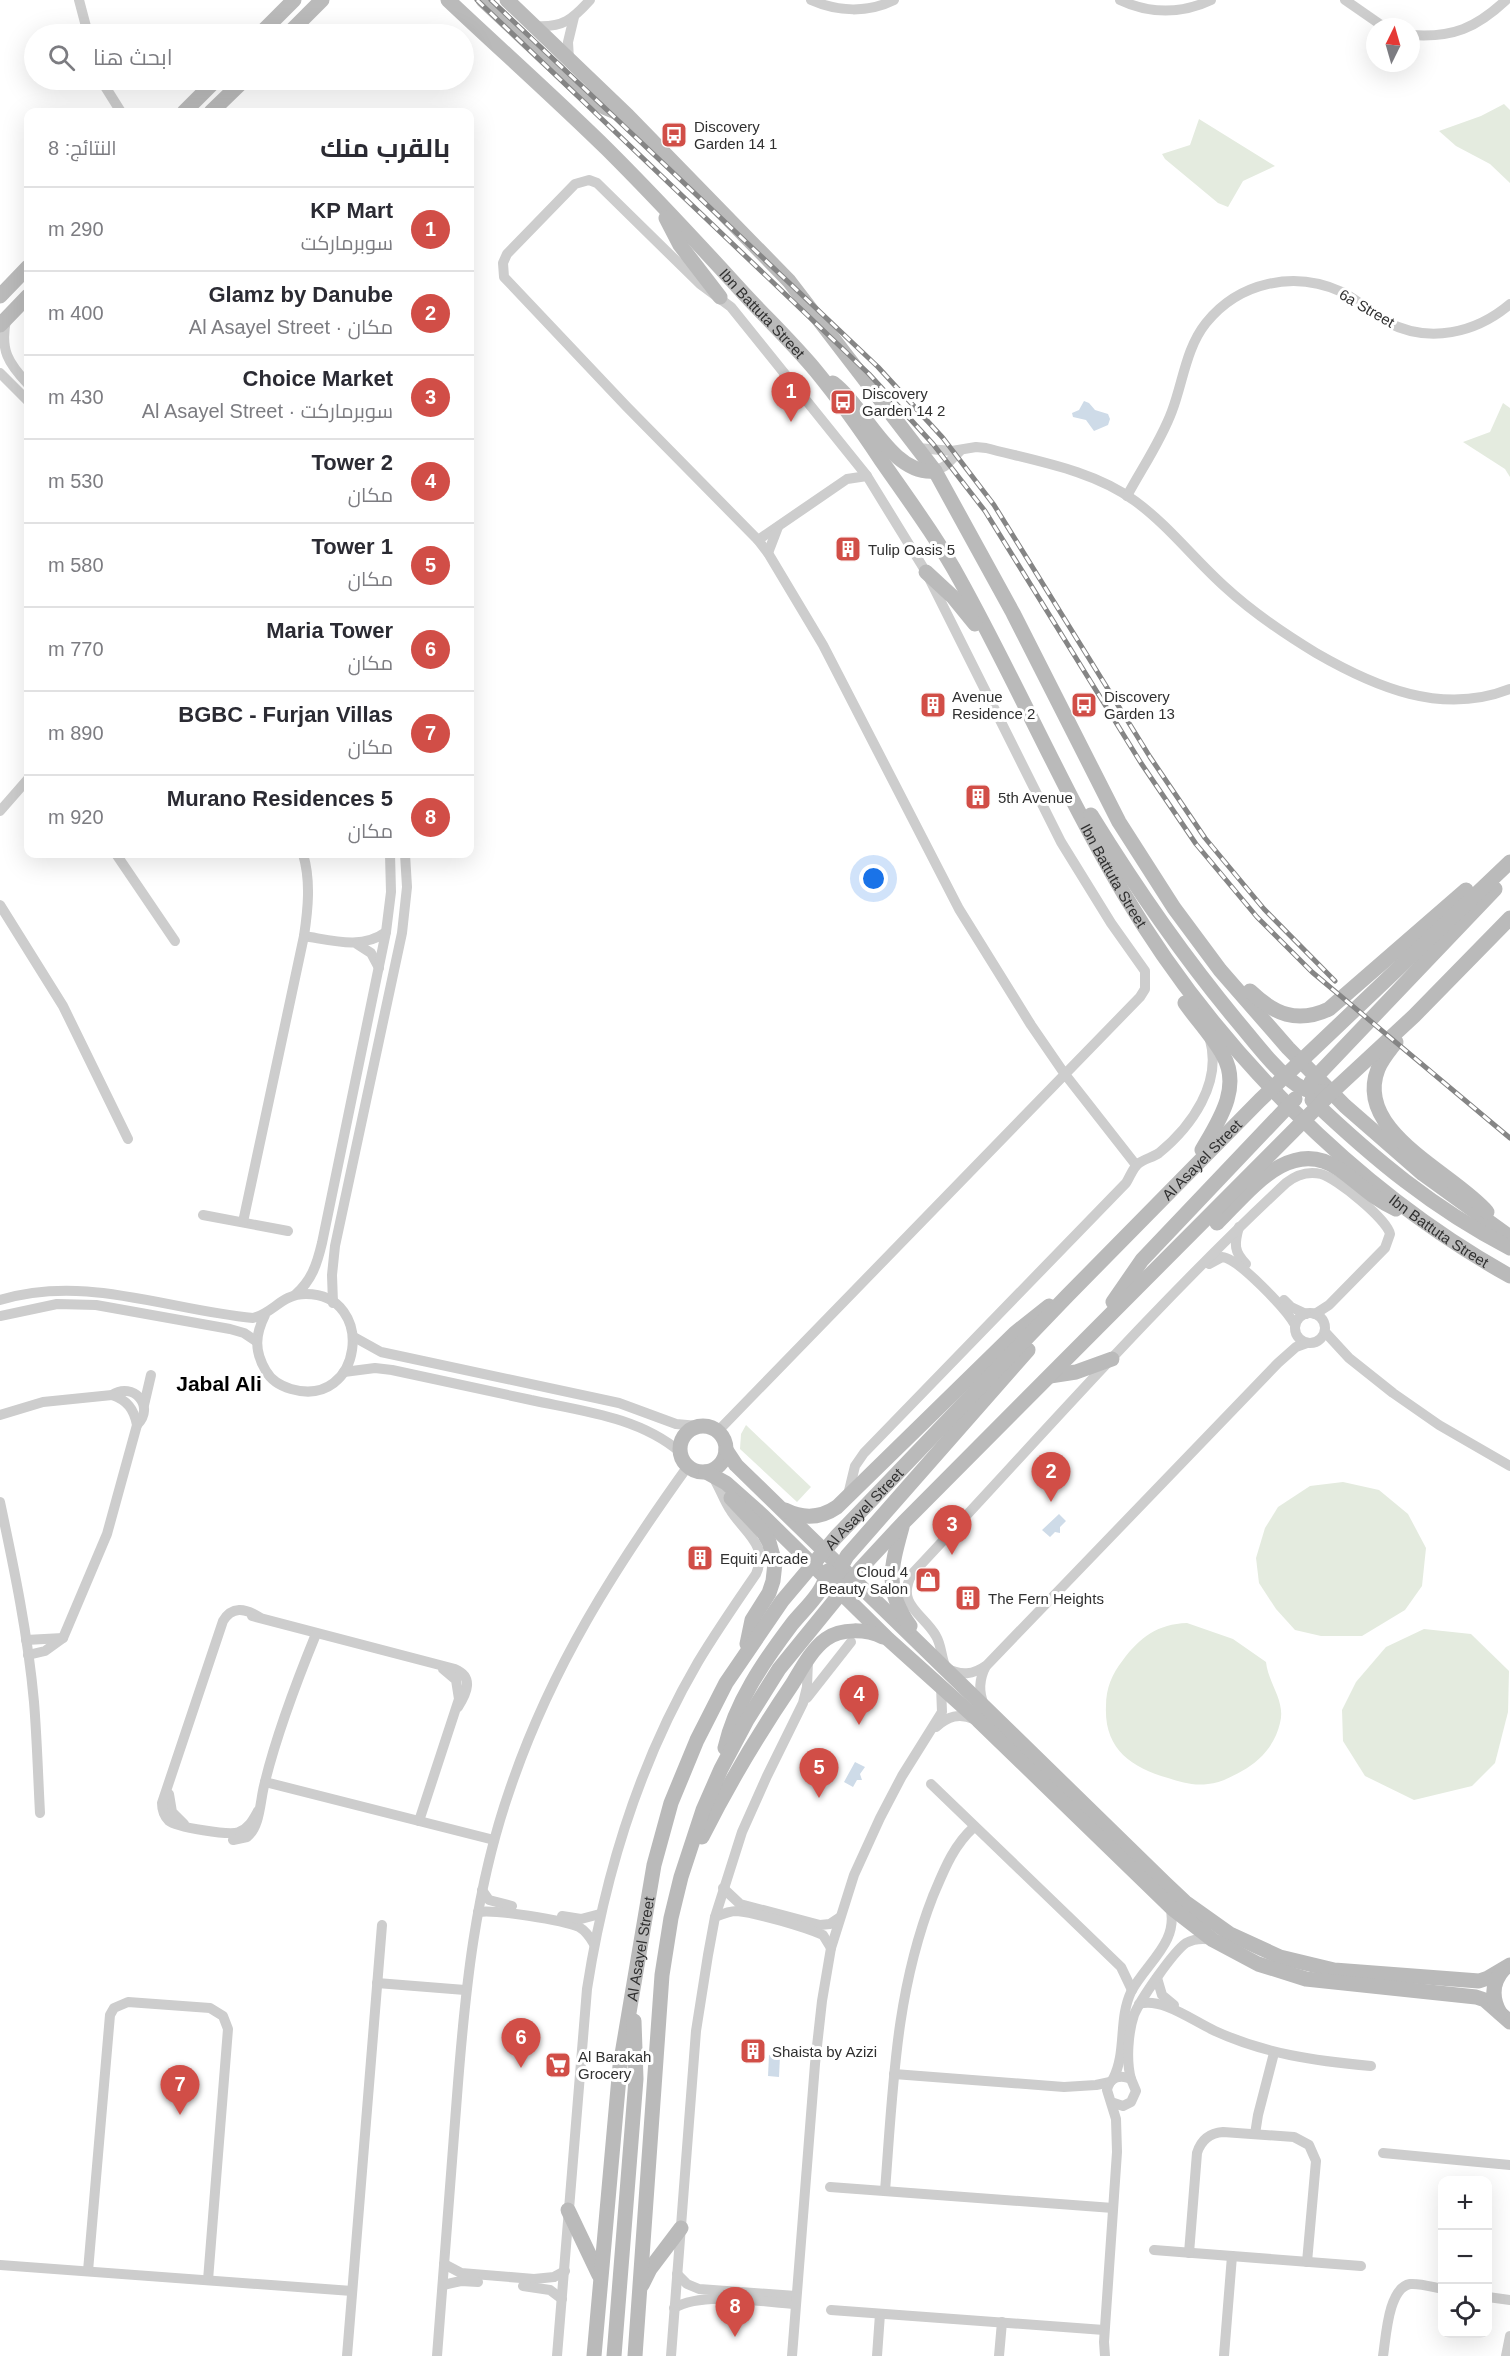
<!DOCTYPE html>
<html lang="ar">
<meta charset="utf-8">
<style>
:root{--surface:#fff;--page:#f7f7f7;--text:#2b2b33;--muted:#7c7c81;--line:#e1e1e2;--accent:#d14e47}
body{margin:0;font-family:Helvetica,Cairo,sans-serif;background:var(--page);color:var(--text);direction:rtl}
.controls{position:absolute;right:18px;bottom:18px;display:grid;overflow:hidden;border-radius:12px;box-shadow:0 6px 24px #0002}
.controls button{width:54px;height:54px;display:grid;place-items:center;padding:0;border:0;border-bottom:2px solid var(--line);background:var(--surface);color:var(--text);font:30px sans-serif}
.compass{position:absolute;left:1366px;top:18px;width:54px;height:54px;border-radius:50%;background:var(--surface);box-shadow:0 6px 24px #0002;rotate:5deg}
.you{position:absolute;left:874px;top:879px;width:21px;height:21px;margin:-15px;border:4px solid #fff;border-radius:50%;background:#1a73e8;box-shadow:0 0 0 9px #1a73e833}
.badge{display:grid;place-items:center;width:39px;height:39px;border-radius:50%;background:var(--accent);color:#fff;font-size:20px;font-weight:700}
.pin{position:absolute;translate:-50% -50px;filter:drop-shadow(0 2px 3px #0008)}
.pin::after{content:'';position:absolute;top:32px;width:21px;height:18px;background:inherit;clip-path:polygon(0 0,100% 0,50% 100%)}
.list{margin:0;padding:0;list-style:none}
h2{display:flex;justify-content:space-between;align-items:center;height:78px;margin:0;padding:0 24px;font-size:26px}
h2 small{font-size:20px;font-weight:400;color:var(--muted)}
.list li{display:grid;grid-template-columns:39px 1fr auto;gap:18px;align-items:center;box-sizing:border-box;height:84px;padding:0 24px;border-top:2px solid var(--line)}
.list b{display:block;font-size:22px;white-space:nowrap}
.list p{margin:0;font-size:20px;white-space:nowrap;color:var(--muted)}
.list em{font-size:20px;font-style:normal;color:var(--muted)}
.icon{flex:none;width:33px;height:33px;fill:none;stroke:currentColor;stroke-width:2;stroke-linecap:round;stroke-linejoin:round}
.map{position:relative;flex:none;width:1510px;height:2356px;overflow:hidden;direction:ltr}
.search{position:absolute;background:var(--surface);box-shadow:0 6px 24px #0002;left:24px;top:24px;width:450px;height:66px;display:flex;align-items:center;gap:15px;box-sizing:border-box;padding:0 21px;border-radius:33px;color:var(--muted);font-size:22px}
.panel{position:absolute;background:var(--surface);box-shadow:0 6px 24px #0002;left:24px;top:108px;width:450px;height:750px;border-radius:12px;direction:rtl}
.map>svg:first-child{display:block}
.green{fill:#e4ebdf}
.water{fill:#cedbe8}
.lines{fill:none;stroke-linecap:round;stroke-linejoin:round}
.street{stroke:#cdcdcd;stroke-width:10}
.secondary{stroke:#bababa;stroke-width:15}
.rail-casing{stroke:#858585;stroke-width:5}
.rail{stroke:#fff;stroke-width:3;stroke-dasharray:9;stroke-linecap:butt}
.labels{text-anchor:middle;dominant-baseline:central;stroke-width:6;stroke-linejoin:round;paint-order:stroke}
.poi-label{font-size:15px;fill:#303030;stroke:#fff;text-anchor:start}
.street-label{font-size:15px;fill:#303030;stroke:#fff}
.district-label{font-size:21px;font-weight:bold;fill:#000;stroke:#fff}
</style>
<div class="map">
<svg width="1510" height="2356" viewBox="0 0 1510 2356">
<rect width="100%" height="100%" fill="#fff"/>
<g class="green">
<polygon points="1504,104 1510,110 1510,183 1490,164 1456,146 1439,131 1481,116"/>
<polygon points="1199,119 1275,166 1243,181 1228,207 1218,203 1165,159 1162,154 1190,145"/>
<polygon points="1503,403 1510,408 1510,477 1505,469 1463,442 1490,432"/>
<polygon points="746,1425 811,1487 797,1502 740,1449 741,1434"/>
<polygon points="1343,1482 1379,1490 1408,1514 1426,1548 1422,1586 1405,1610 1362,1636 1321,1636 1295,1630 1276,1609 1259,1583 1256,1558 1265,1528 1278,1507 1310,1486"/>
<path d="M1187,1623L1233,1639L1266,1662C1268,1683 1286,1701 1280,1723C1275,1745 1260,1761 1242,1771C1231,1777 1220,1783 1208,1784C1193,1786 1181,1782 1168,1778C1130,1767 1104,1748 1106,1706C1106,1688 1112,1674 1123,1660C1140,1637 1158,1624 1187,1623Z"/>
<polygon points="1424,1629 1471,1634 1509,1671 1508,1712 1495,1763 1472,1786 1414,1800 1365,1776 1343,1741 1342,1710 1356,1682 1386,1647"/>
</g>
<g class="water">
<polygon points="1084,401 1089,403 1095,410 1108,414 1110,419 1108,425 1094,431 1086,420 1073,417 1072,413 1079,410"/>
<polygon points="1059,1514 1066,1521 1060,1527 1060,1533 1055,1532 1050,1537 1042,1530"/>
<polygon points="855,1762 865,1767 860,1774 862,1780 857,1780 853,1787 844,1782"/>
<polygon points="769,2055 780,2056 779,2077 768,2076"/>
</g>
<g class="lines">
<g class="street">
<polyline points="79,0 88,34"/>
<path d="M811,0C838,12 868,13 894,0"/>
<path d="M1120,0C1149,14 1182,14 1211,0"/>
<polyline points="1345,0 1384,27"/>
<path d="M535,26C563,28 573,19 590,0"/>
<path d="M1411,35C1453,38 1476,28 1506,0"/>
<polyline points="569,59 568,42 574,17"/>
<polyline points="101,80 121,112"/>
<path d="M6,320C0,350 8,363 28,384"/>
<polyline points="0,373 28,401"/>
<path d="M918,448L952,451L976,447L986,448C1036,461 1093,470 1135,501C1168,525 1194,559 1224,586C1252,612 1283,633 1316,653C1375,687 1442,716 1510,689"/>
<polyline points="935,471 945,466 960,451"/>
<path d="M1127,496C1142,468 1161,441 1172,411C1183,382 1186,348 1206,323C1239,282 1294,270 1342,292C1358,300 1371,313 1387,322C1429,344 1476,333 1510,304"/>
<polyline points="758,540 847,479 867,476"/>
<polyline points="768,553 778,527"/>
<polyline points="0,811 28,779"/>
<polyline points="116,854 175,941"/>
<polyline points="0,905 63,1006 128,1139"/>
<path d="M304,936C331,940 362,950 386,932"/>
<polyline points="357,944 371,953 379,968"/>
<polyline points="203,1215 288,1231"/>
<path d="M243,1222L304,936C308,909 311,881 303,854"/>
<path d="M1239,1227C1234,1244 1234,1252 1246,1264"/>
<path d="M1209,1264L1222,1257C1238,1258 1287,1310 1295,1325"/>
<path d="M295,1295C312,1280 317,1264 322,1243L386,932L391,892L390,854"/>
<path d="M0,1300C86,1274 167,1310 253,1318C274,1313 281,1294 306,1294C377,1294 363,1410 291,1389C281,1386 271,1380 266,1371C254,1351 255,1335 265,1315"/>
<polyline points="1284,1300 1291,1307 1306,1314"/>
<polyline points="333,1303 332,1275 335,1246 402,933 407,887 405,854"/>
<circle cx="1310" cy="1328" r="15"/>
<polyline points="0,1316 57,1304 96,1305 230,1329 244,1333 256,1341"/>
<polyline points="1325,1332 1349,1358 1393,1393 1439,1425 1510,1466"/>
<polyline points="354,1337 381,1352 619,1403 676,1424 698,1426"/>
<path d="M1307,1343L1296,1347L1278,1363L987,1665C973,1675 961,1676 946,1668C941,1658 942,1646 936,1636C924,1614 895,1605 912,1574C1035,1443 1154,1306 1286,1183C1296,1175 1308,1171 1321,1174C1336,1178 1387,1219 1390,1234L1385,1248L1329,1305L1315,1314"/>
<path d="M344,1372L375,1368L392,1370C439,1380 485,1390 531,1400C582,1411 639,1417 680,1452"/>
<polyline points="144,1405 151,1375"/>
<path d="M0,1415L43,1402L112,1395C133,1381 156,1406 137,1425"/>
<polyline points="718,1431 1140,997 1145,989 1145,971 1111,923 1061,842 926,572 867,476 731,307 700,284 597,183 589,180 575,184 507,254 503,263 504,277 627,407 758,540 768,553 823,645 959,909 1031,1025 1064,1073 1136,1165"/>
<path d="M848,1495L855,1466L864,1453L1126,1183C1130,1177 1133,1167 1139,1163C1145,1159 1153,1157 1159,1153C1192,1126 1222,1083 1210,1040"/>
<path d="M0,1502C14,1568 28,1635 34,1702C37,1739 38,1776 40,1813"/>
<path d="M252,1616L455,1669C474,1677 467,1693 458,1707"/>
<polyline points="26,1640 63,1638"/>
<path d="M28,1655L45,1651L63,1638L107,1534L137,1425C134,1409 127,1400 112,1395"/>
<polyline points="807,1698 851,1642"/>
<path d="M984,1705C978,1691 979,1679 986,1666"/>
<path d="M936,1727C948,1716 959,1713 974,1719"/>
<polyline points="265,1782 494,1840"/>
<polyline points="931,1784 1121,1967 1132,1990"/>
<polyline points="169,1794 172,1812 184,1824"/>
<path d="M258,1811C253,1820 249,1828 239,1832C230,1836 176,1827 169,1821C164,1816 162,1810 162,1803L223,1621C232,1606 245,1608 259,1617"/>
<polyline points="419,1821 459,1699 456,1680 443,1669"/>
<path d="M233,1840L247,1837C260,1827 260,1802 264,1786C276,1735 296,1683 316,1634"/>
<polyline points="723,1888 740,1904 820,1925 830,1924 839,1918"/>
<polyline points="482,1890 489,1900 512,1906"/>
<path d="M478,1912C494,1909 563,1920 579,1927C586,1931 590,1937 594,1944"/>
<polyline points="562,1916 581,1919 600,1914"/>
<path d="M715,1917C722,1914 729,1911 737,1911C757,1913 805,1927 823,1935L831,1948"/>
<polyline points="1157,1978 1162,1995 1174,2005"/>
<polyline points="377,1983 465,1990"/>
<path d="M1139,2004C1162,1997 1193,2021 1215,2031C1265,2054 1316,2061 1371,2066"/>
<polyline points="894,2074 1064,2087 1096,2085 1110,2082"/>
<path d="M1113,2079C1127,2052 1118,2020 1131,1992C1146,1963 1180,1942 1170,1906"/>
<path d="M1131,2079C1126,2061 1128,2033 1134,2015C1140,2000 1173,1952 1186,1943C1195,1938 1203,1938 1213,1940"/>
<polyline points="1255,2134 1258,2115 1274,2053"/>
<polyline points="1383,2153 1510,2165"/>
<polyline points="830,2187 1113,2208"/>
<path d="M885,2191C893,2089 895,1993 933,1896C944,1870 953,1846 974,1827"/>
<polyline points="1154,2250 1361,2266"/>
<path d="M1189,2253L1197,2153C1201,2140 1210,2133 1223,2132L1294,2137L1309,2145L1316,2161L1307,2262"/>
<polyline points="444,2264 461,2273 534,2279 554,2277 565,2271"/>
<polyline points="0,2265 352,2291"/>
<polyline points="88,2271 110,2015 114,2008 128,2002 210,2008 223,2016 228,2029 208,2280"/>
<polyline points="677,2274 687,2284 699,2289 796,2296"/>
<polyline points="443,2285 461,2281 478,2282"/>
<polyline points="523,2286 550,2290 562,2299"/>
<polyline points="1488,2297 1510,2300"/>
<path d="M674,2308C703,2291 762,2302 795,2304"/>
<polyline points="831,2310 1104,2330"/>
<polyline points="347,2356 382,1925"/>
<path d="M437,2356C444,2269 450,2183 457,2096C465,1991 475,1889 510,1789C551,1668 614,1569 688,1466"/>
<path d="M557,2356L587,1989C605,1873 639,1763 698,1662C716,1632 736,1603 756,1574C769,1545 745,1533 731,1511C724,1501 720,1488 713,1477"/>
<polyline points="671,2356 696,2031 708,1955 715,1917 742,1832 767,1776 803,1703 807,1687 808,1660"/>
<polyline points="792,2356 815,2064 822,2001 831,1948 854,1875 880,1818 902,1776 942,1712 941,1686"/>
<polyline points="877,2356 880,2314"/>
<polyline points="999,2356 1002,2322"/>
<path d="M1105,2356L1104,2342L1117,2152L1116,2119L1107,2090C1110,2077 1120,2074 1131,2079L1136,2091L1131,2102L1123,2106L1111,2102"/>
<polyline points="1224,2356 1232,2256"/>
<path d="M1383,2356C1386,2338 1388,2288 1410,2284C1420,2283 1432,2287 1442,2289"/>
<polyline points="1506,2356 1510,2336"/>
</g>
<g class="secondary">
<path id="s1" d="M448,0C501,50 556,99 608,150C652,194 694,239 736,285C762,314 791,341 816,371C839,399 861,430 881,460C908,499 937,538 960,580C1017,683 1064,792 1124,894C1214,1046 1355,1190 1510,1276"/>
<polyline points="483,0 580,91 604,107 623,115"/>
<polyline points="507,0 628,116 789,281 935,471 1013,613 1119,822 1174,908 1220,970 1288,1048 1345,1106 1423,1174 1510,1237"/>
<polyline points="260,34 294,0"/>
<polyline points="288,34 322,0"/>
<polyline points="184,112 216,80"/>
<polyline points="211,112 244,80"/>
<polyline points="666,218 680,245 720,297"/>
<polyline points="0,296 28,267"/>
<polyline points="0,325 28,296"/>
<path d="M833,383C865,407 891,476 935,471"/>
<polyline points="926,572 953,597 975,624"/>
<path d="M1091,815C1136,888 1183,956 1237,1021C1254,1041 1276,1071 1297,1085C1307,1092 1320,1093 1332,1092"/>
<path d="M1250,991C1274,1014 1297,1024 1329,1009L1466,890"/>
<path d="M1185,1003C1197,1020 1213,1037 1223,1055C1242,1088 1218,1122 1202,1150"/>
<path d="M1396,1042C1390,1050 1382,1059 1378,1069C1353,1132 1454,1173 1487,1212"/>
<polyline points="1311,1082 1495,889"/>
<path d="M1312,1100C1373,1158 1434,1209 1510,1248"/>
<path d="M1217,1223C1249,1192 1290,1135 1339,1169C1359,1183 1373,1199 1396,1209"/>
<polyline points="1113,1302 1142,1260 1295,1099"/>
<polyline points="1050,1376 1076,1372 1112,1359"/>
<circle cx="703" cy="1449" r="23"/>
<polyline points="726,1450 736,1465 1165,1883 1185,1902 1230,1934 1280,1957 1334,1970 1479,1981 1488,1978 1510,1965"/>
<polyline points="706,1472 726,1483 763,1516 888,1639 978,1720 1173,1909 1213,1940 1258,1964 1306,1979 1476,1997 1485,2000 1510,2022"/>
<polyline points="731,1498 764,1533 769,1542 775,1563 773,1581 769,1593 752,1620 747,1644"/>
<path d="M785,1510C803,1519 821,1518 837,1507L1015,1333L1049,1306"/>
<path d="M902,1527C891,1567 884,1590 910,1626"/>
<polyline points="839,1577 841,1567 847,1556 1028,1350"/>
<path d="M725,1748C735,1703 764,1661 792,1624C805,1608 824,1592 828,1571"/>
<path d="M702,1837C729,1783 759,1733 793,1683C802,1668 812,1649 826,1639C841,1628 867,1629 883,1637"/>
<path d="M1500,2013C1491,1997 1492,1982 1504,1969"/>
<polyline points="568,2210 599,2275"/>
<polyline points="642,2285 650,2269 681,2228"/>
<path id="s2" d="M594,2356L620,2066L654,1865L671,1803L697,1740L726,1683L782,1601L836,1537L1067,1296L1260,1100L1510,862"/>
<polyline points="614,2356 636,2079 634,2021"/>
<polyline points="635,2356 662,1975 671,1918 681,1877 703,1810 721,1769 747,1720 779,1669 862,1567 903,1523 1332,1092 1414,1016 1510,918"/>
</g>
<g class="rail-casing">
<g id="rail">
<polyline points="477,0 869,374 933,444 985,511 1141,763 1196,844 1257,917 1312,972 1510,1138"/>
<polyline points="491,0 878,367 943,438 994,505 1150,757 1205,838 1264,909 1335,981"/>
</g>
</g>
<use href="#rail" class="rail"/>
</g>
<defs>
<g id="bus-square" transform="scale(1.35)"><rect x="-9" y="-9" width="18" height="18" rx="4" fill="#d14e47" stroke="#fff"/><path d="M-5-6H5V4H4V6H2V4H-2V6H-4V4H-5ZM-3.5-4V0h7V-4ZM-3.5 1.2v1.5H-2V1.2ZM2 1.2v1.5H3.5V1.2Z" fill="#fff"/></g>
<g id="building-square" transform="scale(1.35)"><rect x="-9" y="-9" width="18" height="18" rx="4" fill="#d14e47" stroke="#fff"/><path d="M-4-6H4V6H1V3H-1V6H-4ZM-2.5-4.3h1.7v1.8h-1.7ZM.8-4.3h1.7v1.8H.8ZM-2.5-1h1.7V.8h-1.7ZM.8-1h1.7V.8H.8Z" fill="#fff"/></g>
<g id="shop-square" transform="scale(1.35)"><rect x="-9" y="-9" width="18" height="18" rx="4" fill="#d14e47" stroke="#fff"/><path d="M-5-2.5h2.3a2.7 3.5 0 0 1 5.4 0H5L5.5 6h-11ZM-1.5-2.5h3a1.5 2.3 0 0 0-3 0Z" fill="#fff"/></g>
<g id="supermarket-square" transform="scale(1.35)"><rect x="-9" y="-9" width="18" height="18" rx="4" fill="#d14e47" stroke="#fff"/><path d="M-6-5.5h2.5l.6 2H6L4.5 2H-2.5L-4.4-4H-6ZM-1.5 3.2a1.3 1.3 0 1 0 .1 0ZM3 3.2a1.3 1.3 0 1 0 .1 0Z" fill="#fff"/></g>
</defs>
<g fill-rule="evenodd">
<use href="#bus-square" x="674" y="135"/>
<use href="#bus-square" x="843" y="402"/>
<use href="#building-square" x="848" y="549"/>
<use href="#building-square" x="933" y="705"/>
<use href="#bus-square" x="1084" y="705"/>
<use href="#building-square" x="978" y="797"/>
<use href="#building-square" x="700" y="1558"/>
<use href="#shop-square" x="928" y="1580"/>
<use href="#building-square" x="968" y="1598"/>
<use href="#building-square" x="753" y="2051"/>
<use href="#supermarket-square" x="558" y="2065"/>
</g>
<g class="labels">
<g class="poi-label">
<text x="694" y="126">Discovery<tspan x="694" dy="17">Garden 14 1</tspan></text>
<text x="862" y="393">Discovery<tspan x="862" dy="17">Garden 14 2</tspan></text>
<text x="868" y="549">Tulip Oasis 5</text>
<text x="952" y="696">Avenue<tspan x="952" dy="17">Residence 2</tspan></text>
<text x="1104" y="696">Discovery<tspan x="1104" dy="17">Garden 13</tspan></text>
<text x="998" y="797">5th Avenue</text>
<text x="720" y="1558">Equiti Arcade</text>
<text x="908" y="1571" text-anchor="end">Cloud 4<tspan x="908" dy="17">Beauty Salon</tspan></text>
<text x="988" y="1598">The Fern Heights</text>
<text x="772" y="2051">Shaista by Azizi</text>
<text x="578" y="2056">Al Barakah<tspan x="578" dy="17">Grocery</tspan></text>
</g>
<g class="street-label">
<text transform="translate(1367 308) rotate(30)">6a Street</text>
<text stroke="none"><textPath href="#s1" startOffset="444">Ibn Battuta Street</textPath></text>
<text stroke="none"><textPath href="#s1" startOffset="1110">Ibn Battuta Street</textPath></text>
<text stroke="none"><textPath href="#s2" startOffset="1400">Al Asayel Street</textPath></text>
<text stroke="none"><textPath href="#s1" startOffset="1596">Ibn Battuta Street</textPath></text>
<text stroke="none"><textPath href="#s2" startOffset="914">Al Asayel Street</textPath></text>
<text stroke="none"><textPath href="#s2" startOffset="410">Al Asayel Street</textPath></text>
</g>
<g class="district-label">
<text x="219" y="1383">Jabal Ali</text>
</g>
</g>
</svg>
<div class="controls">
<button>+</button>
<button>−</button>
<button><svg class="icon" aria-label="locate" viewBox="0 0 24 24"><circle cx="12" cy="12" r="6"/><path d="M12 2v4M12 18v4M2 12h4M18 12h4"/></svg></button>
</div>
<svg class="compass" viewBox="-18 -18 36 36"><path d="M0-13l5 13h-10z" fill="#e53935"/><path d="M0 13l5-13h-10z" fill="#7c7c81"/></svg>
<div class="you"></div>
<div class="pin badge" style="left:791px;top:422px">1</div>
<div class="pin badge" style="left:1051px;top:1502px">2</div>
<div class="pin badge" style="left:952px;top:1555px">3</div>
<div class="pin badge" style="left:859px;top:1725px">4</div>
<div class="pin badge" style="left:819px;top:1798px">5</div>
<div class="pin badge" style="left:521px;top:2068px">6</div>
<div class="pin badge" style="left:180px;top:2115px">7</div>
<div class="pin badge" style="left:735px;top:2337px">8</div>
<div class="search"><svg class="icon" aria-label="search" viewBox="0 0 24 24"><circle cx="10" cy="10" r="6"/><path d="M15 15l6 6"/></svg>ابحث هنا</div>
<section class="panel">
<h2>بالقرب منك<small>النتائج: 8</small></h2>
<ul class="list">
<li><span class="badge">1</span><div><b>KP Mart</b><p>سوبرماركت</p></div><em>290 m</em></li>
<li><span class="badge">2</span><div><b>Glamz by Danube</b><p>مكان · Al Asayel Street</p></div><em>400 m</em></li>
<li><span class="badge">3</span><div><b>Choice Market</b><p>سوبرماركت · Al Asayel Street</p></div><em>430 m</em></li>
<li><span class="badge">4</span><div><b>Tower 2</b><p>مكان</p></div><em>530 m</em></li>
<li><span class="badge">5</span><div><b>Tower 1</b><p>مكان</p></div><em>580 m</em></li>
<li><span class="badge">6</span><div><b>Maria Tower</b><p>مكان</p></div><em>770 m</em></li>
<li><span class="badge">7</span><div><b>BGBC - Furjan Villas</b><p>مكان</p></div><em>890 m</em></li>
<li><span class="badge">8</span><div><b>Murano Residences 5</b><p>مكان</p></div><em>920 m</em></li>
</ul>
</section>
</div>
